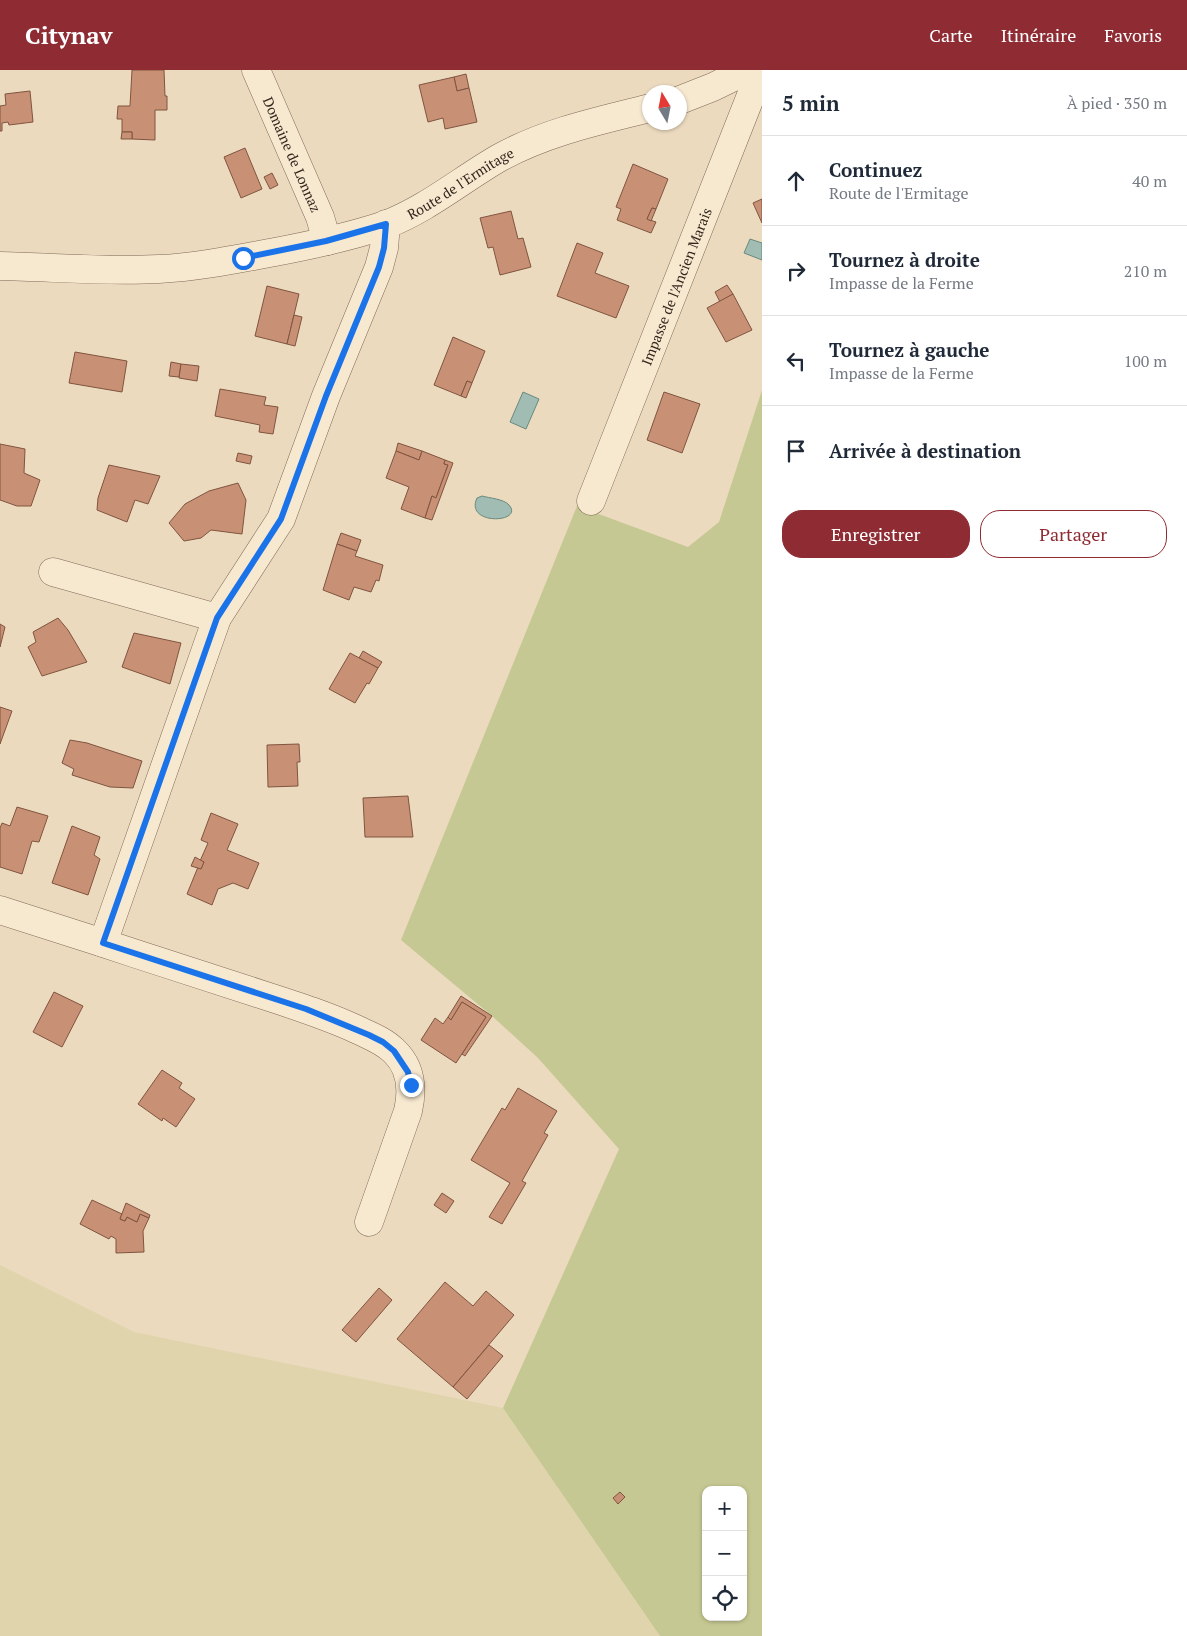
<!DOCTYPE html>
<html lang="fr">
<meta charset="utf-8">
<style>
:root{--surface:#fff;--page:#f6f6f7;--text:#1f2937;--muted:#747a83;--line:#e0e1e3;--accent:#8e2b33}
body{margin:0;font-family:"PT Serif",serif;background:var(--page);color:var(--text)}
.controls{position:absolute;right:15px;bottom:15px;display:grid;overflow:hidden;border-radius:10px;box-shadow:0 1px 4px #0004}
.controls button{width:45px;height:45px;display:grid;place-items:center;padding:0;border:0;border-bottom:1px solid var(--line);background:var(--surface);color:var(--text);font:25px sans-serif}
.compass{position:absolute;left:642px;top:15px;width:45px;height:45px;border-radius:50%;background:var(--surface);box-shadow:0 1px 4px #0004;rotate:350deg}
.stop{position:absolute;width:15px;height:15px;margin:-11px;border:4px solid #1a73e8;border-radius:50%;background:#fff}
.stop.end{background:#1a73e8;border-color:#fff;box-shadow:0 1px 5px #0008}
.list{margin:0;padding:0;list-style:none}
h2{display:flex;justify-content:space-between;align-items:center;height:65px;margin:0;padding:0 20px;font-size:21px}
h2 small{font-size:16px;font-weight:400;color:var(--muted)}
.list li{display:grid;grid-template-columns:32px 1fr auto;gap:15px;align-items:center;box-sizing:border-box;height:90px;padding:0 20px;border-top:1px solid var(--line)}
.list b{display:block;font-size:19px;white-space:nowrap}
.list p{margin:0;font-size:16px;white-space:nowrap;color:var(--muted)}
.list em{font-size:16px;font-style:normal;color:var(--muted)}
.actions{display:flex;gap:10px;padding:15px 20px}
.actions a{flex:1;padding:11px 0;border:1px solid var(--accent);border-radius:20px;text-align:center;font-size:18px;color:var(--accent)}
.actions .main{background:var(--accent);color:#fff}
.icon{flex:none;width:28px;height:28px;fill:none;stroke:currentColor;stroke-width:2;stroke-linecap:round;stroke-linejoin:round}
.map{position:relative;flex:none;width:762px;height:1566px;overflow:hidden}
header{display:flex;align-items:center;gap:30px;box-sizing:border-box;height:70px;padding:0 25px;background:var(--accent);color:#fff}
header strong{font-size:24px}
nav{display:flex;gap:28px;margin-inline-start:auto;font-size:18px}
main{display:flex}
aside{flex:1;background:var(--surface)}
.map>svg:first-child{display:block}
.farmland{fill:#e0d4ac}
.green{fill:#c6c893;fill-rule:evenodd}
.water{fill:#a1bdb3;stroke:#698a7f}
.building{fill:#c89175;stroke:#80543f}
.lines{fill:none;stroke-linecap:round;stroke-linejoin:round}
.minor-casing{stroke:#826b58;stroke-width:29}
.minor{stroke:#f7e8d0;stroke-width:28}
.route{stroke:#1a73e8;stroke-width:6}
.labels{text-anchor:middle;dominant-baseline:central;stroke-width:4.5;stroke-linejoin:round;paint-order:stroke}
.street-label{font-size:14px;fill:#32251c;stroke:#f3e5cd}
</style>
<header>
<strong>Citynav</strong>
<nav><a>Carte</a><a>Itinéraire</a><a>Favoris</a></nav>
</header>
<main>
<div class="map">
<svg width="762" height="1566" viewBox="0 0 762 1566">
<rect width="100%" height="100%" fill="#ebdabe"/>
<polygon class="farmland" points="0,1195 134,1262 503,1338 660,1566 0,1566"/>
<path class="green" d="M762,320V1566H660L503,1338L619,1079L538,988L492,946L401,870L577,436L688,477L719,452ZM706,1420H743V1547H706Z"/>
<g class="water">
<polygon points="750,169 762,173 762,190 744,183"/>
<polygon points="523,322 539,329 526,359 510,352"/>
<path d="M482,426C489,428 504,429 509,435C525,453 464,456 477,428Z"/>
</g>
<g class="building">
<polygon points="132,0 164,0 165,26 167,26 167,40 155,40 155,70 132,69 132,62 122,62 122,49 117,49 118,36 130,36"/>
<polygon points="466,4 469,18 457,21 454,7"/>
<polygon points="454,7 457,21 469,18 477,52 445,59 443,48 428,52 419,15"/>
<polygon points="30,21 33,52 9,55 8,52 2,53 2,61 0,61 0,36 6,35 5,24"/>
<polygon points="122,62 132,62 132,69 121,69"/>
<polygon points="245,78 262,119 241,128 224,87"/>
<polygon points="633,94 668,109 656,139 652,138 647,149 656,152 651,163 617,150 621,139 616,137"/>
<polygon points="272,103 278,115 270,119 264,107"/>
<polygon points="762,129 762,153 753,133"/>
<polygon points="652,138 656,139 651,151 647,149"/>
<polygon points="511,141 518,169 523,168 531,197 500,205 493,177 488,178 480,148"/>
<polygon points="577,173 603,183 595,203 629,216 616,248 557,226"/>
<polygon points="727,215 733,224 720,232 715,222"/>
<polygon points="267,216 299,224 287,274 255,266"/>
<polygon points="733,224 752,260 726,272 707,238"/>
<polygon points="294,245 302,247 295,276 287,274"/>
<polygon points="453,267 485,281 472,313 467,311 461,326 434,315"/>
<polygon points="75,282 127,291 122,322 69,313"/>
<polygon points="171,292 181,294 179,307 169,306"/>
<polygon points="181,294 199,296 197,311 179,308"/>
<polygon points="467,311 472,313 466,328 461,326"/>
<polygon points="220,319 266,327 264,335 278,337 273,364 259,362 260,355 215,346"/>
<polygon points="664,322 700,334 682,383 647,370"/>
<polygon points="398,373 422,381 419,390 396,381"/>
<polygon points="0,374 25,379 24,403 40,410 31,436 17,436 0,430"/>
<polygon points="396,381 419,390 422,381 445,390 444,394 448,395 436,428 432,426 425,448 401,439 409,417 386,408"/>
<polygon points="238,383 252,386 250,394 236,391"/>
<polygon points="445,390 453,393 432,450 425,448 432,426 436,428 448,395 444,394"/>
<polygon points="109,395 160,406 148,434 135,430 127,452 97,440 98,428"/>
<polygon points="238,413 246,430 242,464 211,460 201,468 184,471 169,453 185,434 209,421"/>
<polygon points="341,463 361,470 357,481 337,474"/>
<polygon points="337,474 357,481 355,486 383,495 379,511 376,510 371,522 354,517 349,530 323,520"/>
<polygon points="58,548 68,560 87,592 42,606 28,577 36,572 33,562"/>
<polygon points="0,554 5,557 0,577"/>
<polygon points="134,563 181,573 170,614 122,597"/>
<polygon points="363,581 382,592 378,598 359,588"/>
<polygon points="350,583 378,598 369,614 367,613 355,633 329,619"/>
<polygon points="0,637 12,641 0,674"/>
<polygon points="70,670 87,673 142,691 133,718 110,717 72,705 74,699 62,693"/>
<polygon points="299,674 300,692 297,692 298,716 268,717 267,675"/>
<polygon points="408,726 413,767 365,767 363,728"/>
<polygon points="17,737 48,746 39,772 32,771 22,804 0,797 0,758 2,753 10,756"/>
<polygon points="211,743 238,754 227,780 259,793 248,819 233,813 218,819 212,835 187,824 198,797 201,799 204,792 200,791 208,773 201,770"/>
<polygon points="72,756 100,767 94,785 100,789 88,825 52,813"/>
<polygon points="195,787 204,792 201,799 191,796"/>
<polygon points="54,922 83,936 62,977 33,962"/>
<polygon points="461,926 492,946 465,986 462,984 486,947 462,932 451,950 448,947"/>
<polygon points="462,932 486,947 456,993 421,970 435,948 443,954 448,947 451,950"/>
<polygon points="162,1000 182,1013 179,1018 195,1029 176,1057 163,1048 162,1051 138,1034"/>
<polygon points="518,1018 557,1041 544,1063 548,1065 522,1111 526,1113 502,1154 489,1147 510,1113 471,1090 502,1038 505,1040"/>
<polygon points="442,1123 454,1131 446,1143 434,1135"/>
<polygon points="92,1130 122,1144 120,1149 125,1151 127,1147 137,1152 140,1144 149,1148 143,1161 144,1182 116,1183 116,1169 111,1166 109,1169 80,1154"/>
<polygon points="126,1133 150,1145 149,1148 140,1144 137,1152 127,1147 125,1151 120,1149"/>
<polygon points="445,1212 473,1236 486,1221 514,1245 453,1317 397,1269"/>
<polygon points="379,1218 392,1230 356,1272 342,1260"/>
<polygon points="489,1275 503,1286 467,1329 453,1317"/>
<polygon points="620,1422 625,1427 618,1434 613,1428"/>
</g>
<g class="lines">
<g class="minor-casing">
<g id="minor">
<path id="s1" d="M256,0L320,147L327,171"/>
<polyline points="680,30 713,17 748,0"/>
<path id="s2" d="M0,196C53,197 106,202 159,199C198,197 237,189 275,182C312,175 349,167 385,155C427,139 461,110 499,88C546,62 598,51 650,38"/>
<path id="s3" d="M591,431L761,0"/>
<polyline points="53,502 217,548"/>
<polyline points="0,840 103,873"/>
<path d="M369,1152L408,1041C413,1019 411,997 394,981C384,971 371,966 358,960C328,946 297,936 266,926C211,908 157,891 103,873L217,548L281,449L326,326L379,197L384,178L386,154"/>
</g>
</g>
<use href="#minor" class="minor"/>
</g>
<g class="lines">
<polyline class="route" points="243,188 326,171 386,154 384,178 379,197 326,326 281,449 217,548 103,873 306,939 369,965 383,972 394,981 408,1002 411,1015"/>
</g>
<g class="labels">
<g class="street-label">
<text stroke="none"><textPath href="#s1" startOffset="92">Domaine de Lonnaz</textPath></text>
<text stroke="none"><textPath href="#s2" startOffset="476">Route de l'Ermitage</textPath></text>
<text stroke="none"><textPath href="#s3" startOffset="231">Impasse de l'Ancien Marais</textPath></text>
</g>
</g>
</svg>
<div class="controls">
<button>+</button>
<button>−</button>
<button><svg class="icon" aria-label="locate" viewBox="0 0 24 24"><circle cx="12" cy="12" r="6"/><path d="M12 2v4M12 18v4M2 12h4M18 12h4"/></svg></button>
</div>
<svg class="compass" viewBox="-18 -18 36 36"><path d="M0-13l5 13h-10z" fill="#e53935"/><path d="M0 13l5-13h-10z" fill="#747a83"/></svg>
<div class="stop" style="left:243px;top:188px"></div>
<div class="stop end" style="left:411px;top:1015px"></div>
</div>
<aside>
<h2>5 min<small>À pied · 350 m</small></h2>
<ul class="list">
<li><svg class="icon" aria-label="ahead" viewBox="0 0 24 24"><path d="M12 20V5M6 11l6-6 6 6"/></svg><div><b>Continuez</b><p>Route de l'Ermitage</p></div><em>40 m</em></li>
<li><svg class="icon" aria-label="right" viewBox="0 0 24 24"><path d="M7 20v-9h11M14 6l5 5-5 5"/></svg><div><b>Tournez à droite</b><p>Impasse de la Ferme</p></div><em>210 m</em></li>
<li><svg class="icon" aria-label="left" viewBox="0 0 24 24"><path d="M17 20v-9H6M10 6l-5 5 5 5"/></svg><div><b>Tournez à gauche</b><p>Impasse de la Ferme</p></div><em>100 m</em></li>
<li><svg class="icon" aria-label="arrive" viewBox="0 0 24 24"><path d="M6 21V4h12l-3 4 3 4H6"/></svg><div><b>Arrivée à destination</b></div></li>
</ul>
<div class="actions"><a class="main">Enregistrer</a><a>Partager</a></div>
</aside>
</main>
